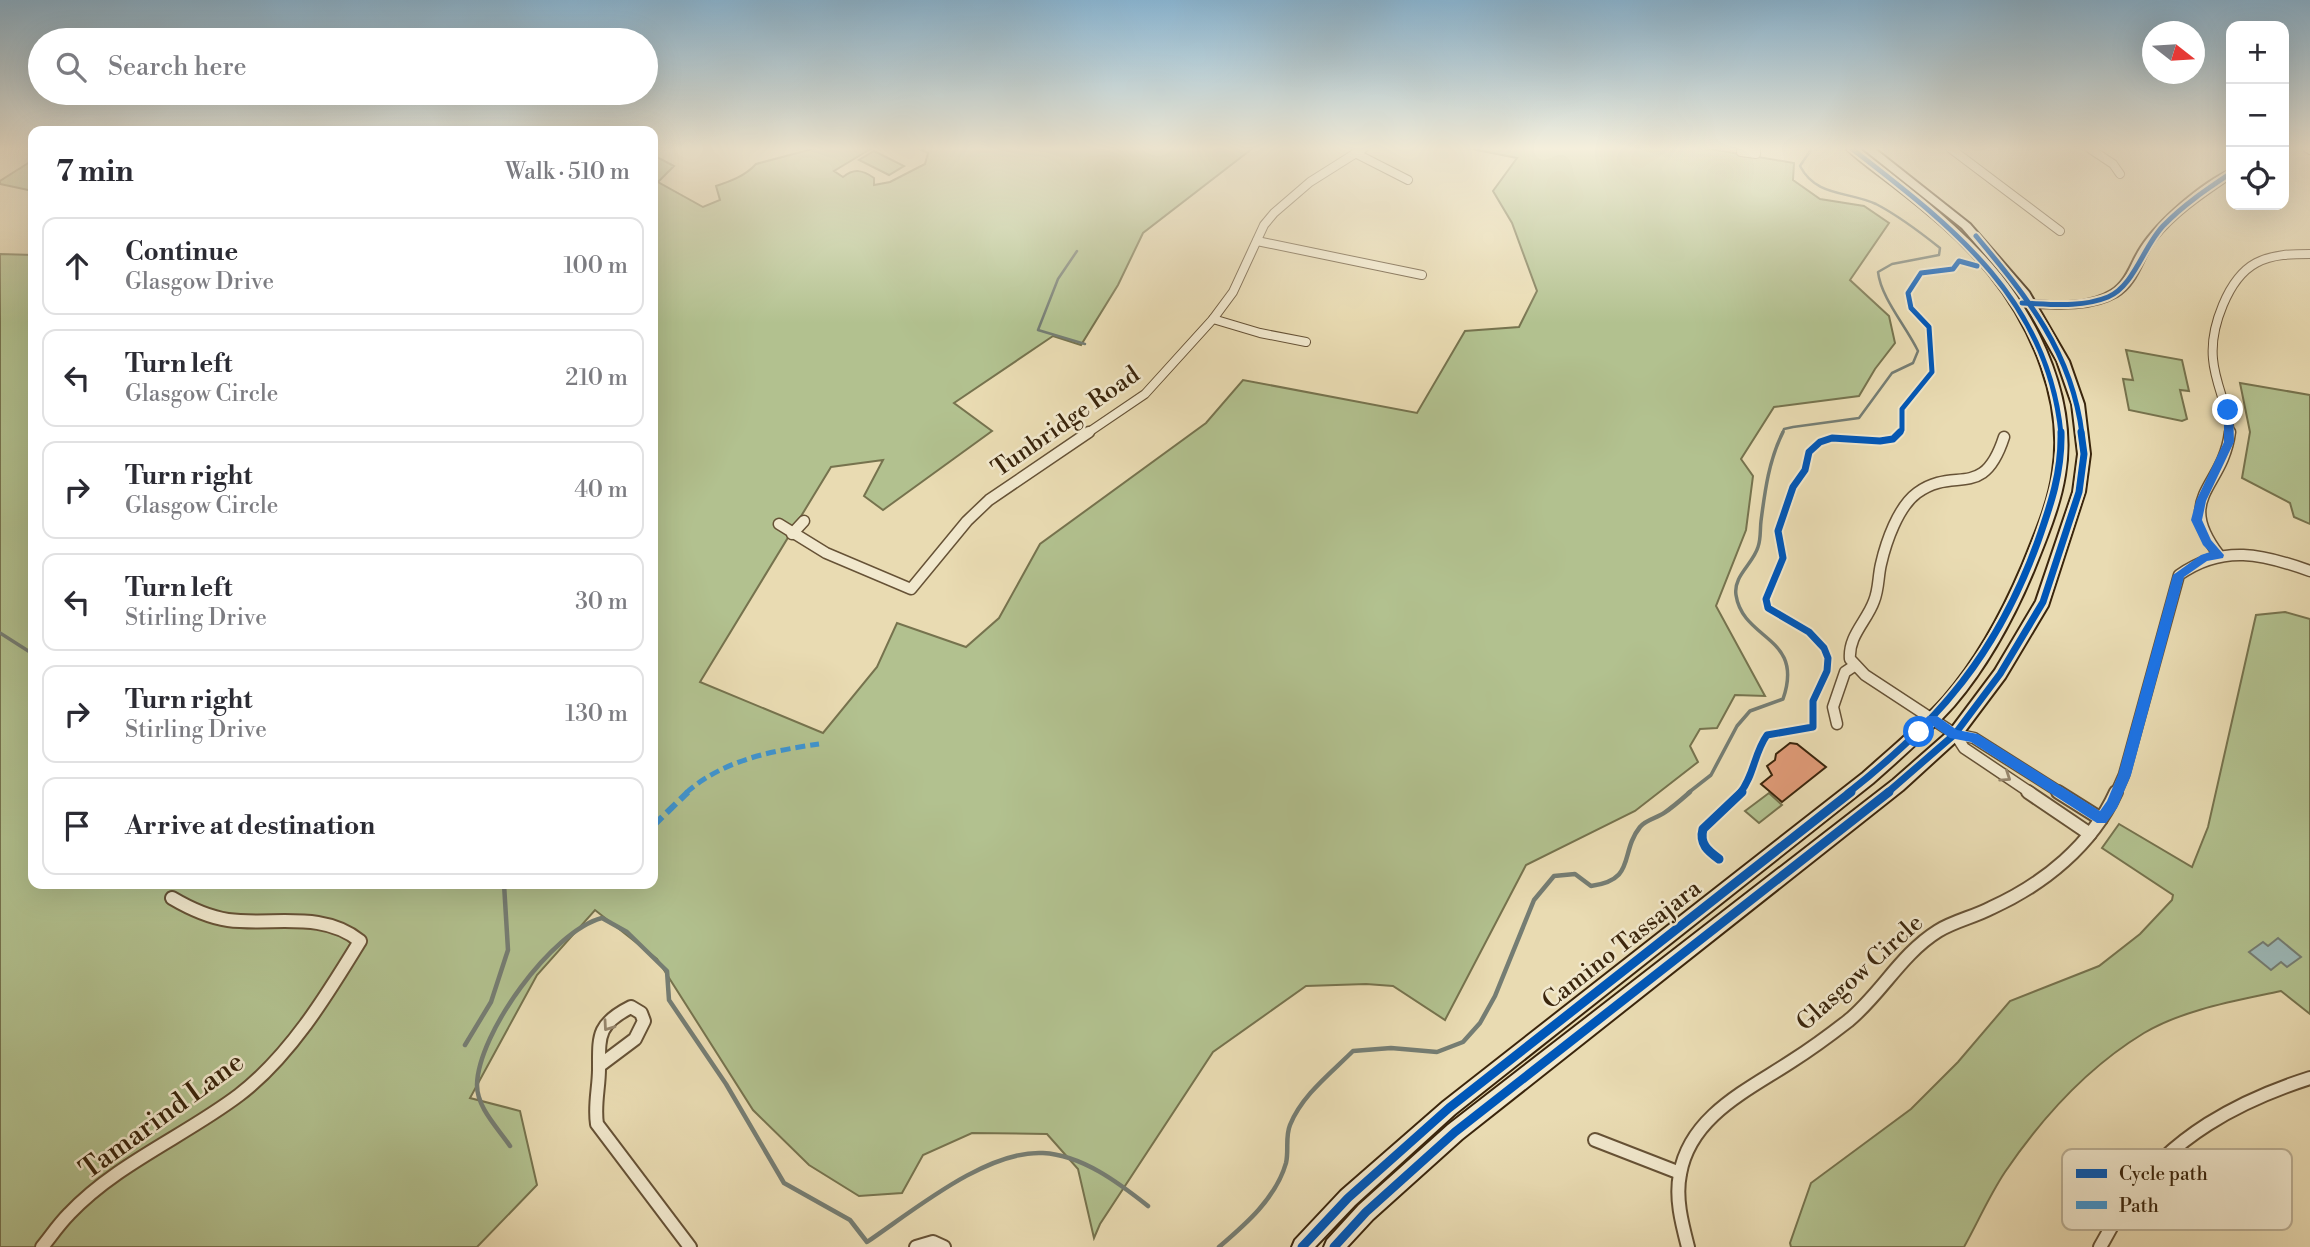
<!DOCTYPE html>
<meta charset="utf-8">
<style>
:root{--surface:#fff;--page:#f7f7f7;--text:#2b2b33;--muted:#7c7c81;--line:#e1e1e2}
body{margin:0;font-family:"Libre Bodoni",serif;background:var(--page);color:var(--text)}
.controls{position:absolute;right:21px;top:21px;display:grid;overflow:hidden;border-radius:14px;box-shadow:0 7px 28px #0002}
.controls button{width:63px;height:63px;display:grid;place-items:center;padding:0;border:0;border-bottom:2px solid var(--line);background:var(--surface);color:var(--text);font:35px sans-serif}
.compass{position:absolute;left:2142px;top:21px;width:63px;height:63px;border-radius:50%;background:var(--surface);box-shadow:0 7px 28px #0002;rotate:107deg}
.stop{position:absolute;width:21px;height:21px;margin:-16px;border:5px solid #1a73e8;border-radius:50%;background:#fff}
.stop.end{background:#1a73e8;border-color:#fff;box-shadow:0 2px 7px #0008}
.list{margin:0;padding:0;list-style:none}
h2{display:flex;justify-content:space-between;align-items:center;height:91px;margin:0;padding:0 28px;font-size:30px}
h2 small{font-size:23px;font-weight:400;color:var(--muted)}
.list li{display:grid;grid-template-columns:46px 1fr auto;gap:21px;align-items:center;box-sizing:border-box;height:98px;margin:0 14px 14px;padding:0 14px;border:2px solid var(--line);border-radius:14px}
.list b{display:block;font-size:26px;white-space:nowrap}
.list p{margin:0;font-size:23px;white-space:nowrap;color:var(--muted)}
.list em{font-size:23px;font-style:normal;color:var(--muted)}
.icon{flex:none;width:38px;height:38px;fill:none;stroke:currentColor;stroke-width:2;stroke-linecap:round;stroke-linejoin:round}
.map{position:relative;flex:none;width:2310px;height:1247px;overflow:hidden}
.search{position:absolute;background:var(--surface);box-shadow:0 7px 28px #0002;left:28px;top:28px;width:630px;height:77px;display:flex;align-items:center;gap:18px;box-sizing:border-box;padding:0 24px;border-radius:38px;color:var(--muted);font-size:26px}
.panel{position:absolute;background:var(--surface);box-shadow:0 7px 28px #0002;left:28px;top:126px;width:630px;height:763px;border-radius:14px}
.map>svg:first-child{display:block}
.green{fill:#b2c18f;stroke:#76734e;stroke-width:2}
.water{fill:#9cb8b7;stroke:#757d73;stroke-width:2}
.lines{fill:none;stroke-linecap:round;stroke-linejoin:round}
.stream-far2{stroke:#757d73;stroke-width:2.5}
.stream-far1{stroke:#757d73;stroke-width:3.5}
.stream{stroke:#757d73;stroke-width:4.5}
.building{fill:#e09b78;stroke:#3a250c;stroke-width:2}
.minor-far2-casing{stroke:#665236;stroke-width:10}
.minor-far1-casing{stroke:#665236;stroke-width:13}
.minor-casing{stroke:#665236;stroke-width:16}
.tertiary-casing{stroke:#665236;stroke-width:4}
.secondary-casing{stroke:#3a250c;stroke-width:4}
.minor-far2{stroke:#f1e8cd;stroke-width:8}
.minor-far1{stroke:#f1e8cd;stroke-width:10}
.minor{stroke:#f1e8cd;stroke-width:12}
.tertiary{fill:#f1e8cd;fill-rule:evenodd}
.secondary{fill:#f1e8cd;fill-rule:evenodd}
.quiet-far1{stroke:#3e95d2;stroke-width:5;stroke-dasharray:10 5;stroke-linecap:butt}
.quiet{stroke:#3e95d2;stroke-width:6;stroke-dasharray:13 6;stroke-linecap:butt}
.cycleway-far2-casing{stroke:#f1e8cd;stroke-width:9}
.cycleway-far1-casing{stroke:#f1e8cd;stroke-width:11}
.cycleway-casing{stroke:#f1e8cd;stroke-width:13}
.cycleway-far2{stroke:#0057b8;stroke-width:5}
.cycleway-far1{stroke:#0057b8;stroke-width:7}
.cycleway{stroke:#0057b8;stroke-width:9}
.oneway{stroke:#96866c}
.route{fill:#1a73e8}
.labels{text-anchor:middle;dominant-baseline:central;stroke-width:5;stroke-linejoin:round;paint-order:stroke}
.street-label{font-size:24px;fill:#3a250c;stroke:#f1e8cd}
.near-street-label{font-size:28px;fill:#3a250c;stroke:#f1e8cd}
.key{fill:#f1e8cd;stroke:#baae93;stroke-width:2}
.key-label{font-size:19px;fill:#3a250c}
</style>
<div class="map">
<svg width="2310" height="1247" viewBox="0 0 2310 1247">
<rect width="100%" height="100%" fill="#e9dbb2"/>
<filter id="stains"><feTurbulence type="fractalNoise" baseFrequency=".00286" numOctaves="4"/><feColorMatrix values="0 0 0 0 .2 0 0 0 0 .09 0 0 0 0 .02 0 0 0 .5 -.17"/></filter>
<radialGradient id="worn" r=".72"><stop offset=".6" stop-color="#630" stop-opacity="0"/><stop offset="1" stop-color="#630" stop-opacity=".3"/></radialGradient>
<g class="green">
<path d="M816,148H872L834,171L843,177C854,168 863,170 874,178V185L890,182L925,164L928,153L917,148H1253L1143,233L1118,285L1081,345L1053,336L954,403L992,431L883,510L864,496L883,460L831,467L700,682L823,733L877,667L897,623L966,647L999,618L1040,544L1206,423L1243,380L1417,413L1465,331L1519,327L1537,291L1512,223L1493,191L1517,158L1467,148H1705L1794,163L1793,180L1820,199L1864,206L1889,223L1850,280L1889,316L1895,343L1875,369L1859,396L1774,407L1741,459L1753,476L1746,530L1716,606L1765,696L1735,695L1717,728L1700,729L1690,746L1698,762L1635,811L1526,865L1445,1020L1393,986L1366,984L1306,986L1213,1052L1100,1224L1094,1238L1078,1169L1047,1134L972,1133L923,1155L902,1193L859,1196L809,1165L753,1110L657,959L595,910L537,975L470,1098L520,1111L537,1185L477,1247H0V254L33,255V884H653V155L674,166L658,182L703,207L720,200L716,186C731,181 745,176 756,164Z"/>
<polygon points="874,151 904,166 889,175 859,160"/>
<polygon points="33,160 33,191 0,184 0,181"/>
<polygon points="2126,350 2182,360 2189,391 2180,390 2187,419 2182,421 2129,410 2123,379 2133,380"/>
<polygon points="2240,383 2310,395 2310,524 2294,517 2290,503 2242,478 2250,432"/>
<path d="M2285,612L2310,619V1014L2281,991C2235,1001 2185,1009 2144,1033C2088,1067 2041,1119 2005,1172C1989,1196 1978,1222 1964,1247H1791L1790,1243L1811,1183L1911,1109L1958,1062L2010,1001L2099,966L2140,934L2172,900L2173,895L2102,848L2119,824L2192,867L2208,827L2256,615Z"/>
<polygon points="1769,793 1782,805 1759,823 1745,811"/>
</g>
<polygon class="water" points="2278,938 2301,957 2287,967 2281,962 2271,970 2249,952 2263,942 2268,946"/>
<g class="lines">
<g class="stream-far2">
<polyline points="1077,251 1058,279 1038,330 1085,344"/>
<path d="M1782,434L1784,429L1793,427L1859,418L1892,373L1913,363L1918,351C1906,326 1881,298 1878,272L1892,264L1939,255L1940,248C1920,232 1899,216 1876,204C1848,191 1816,197 1800,166L1812,148"/>
</g>
<g class="stream-far1">
<polyline points="0,633 33,654"/>
<path d="M1688,793L1711,775L1737,726L1750,711L1783,699C1805,636 1743,641 1736,595C1733,576 1753,564 1758,547C1761,539 1760,529 1761,521C1765,490 1769,460 1783,432"/>
</g>
<g class="stream">
<polyline points="465,1045 491,1002 508,950 504,884"/>
<path d="M510,1146C498,1128 477,1108 477,1085C478,1033 552,931 602,918L627,932L667,971L669,1000L726,1084L784,1183L850,1220L867,1242C913,1211 986,1150 1043,1153C1082,1155 1119,1183 1148,1206"/>
<path d="M1219,1247C1246,1224 1276,1198 1286,1163C1289,1151 1285,1137 1290,1125C1302,1095 1331,1073 1353,1051L1391,1048L1437,1052L1463,1042L1480,1023L1495,996L1534,900L1554,876L1575,874L1591,886C1637,880 1619,853 1640,827C1645,820 1657,818 1664,813C1673,807 1682,799 1690,792"/>
</g>
</g>
<polygon class="building" points="1790,743 1797,744 1826,767 1782,802 1761,784 1772,775 1767,766 1775,760 1776,754"/>
<g class="lines">
<g class="minor-far2-casing">
<g id="minor-far2">
<polyline points="1741,148 1741,152 1756,154 1756,148"/>
<polyline points="1950,148 2060,231"/>
<polyline points="2089,148 2113,164 2120,174"/>
<polyline points="2307,148 2310,150"/>
<polyline points="1355,153 1408,180"/>
<polyline points="1257,241 1422,275"/>
<polyline points="1213,319 1260,333 1306,342"/>
<polyline points="1086,434 1145,394 1213,319 1233,292 1264,225 1274,213 1310,182 1364,148"/>
<path d="M2230,434C2229,408 2215,385 2213,359C2210,328 2228,278 2256,263C2273,254 2292,254 2310,254"/>
</g>
</g>
<g class="minor-far1-casing">
<g id="minor-far1">
<path d="M2004,437C1983,502 1955,465 1917,493C1898,507 1886,542 1881,564C1878,576 1879,589 1874,601C1867,621 1848,636 1850,659L1865,675L1955,734L1974,738L2061,793"/>
<polyline points="779,524 826,553 911,589 967,521 989,500 1089,432"/>
<polyline points="792,534 804,521"/>
<path d="M2219,555C2174,496 2223,489 2230,432"/>
<polyline points="1837,724 1833,707 1845,672 1854,666"/>
<polyline points="1955,734 1964,748 2031,793"/>
<path d="M2116,793L2124,775L2179,575C2223,544 2263,554 2310,571"/>
</g>
</g>
<g class="minor-casing">
<g id="minor">
<polyline points="2028,792 2090,834"/>
<polyline points="2058,792 2101,819"/>
<path d="M599,1066L635,1039L644,1021L641,1013L631,1007C597,1024 599,1036 599,1069C599,1088 594,1105 597,1124L690,1247"/>
<polyline points="1595,1140 1680,1173"/>
<path d="M42,1247C51,1236 59,1224 69,1214C116,1164 185,1136 239,1095C290,1056 327,995 360,941C322,910 272,926 228,920C208,917 189,908 172,898"/>
<polyline points="916,1247 933,1242 944,1247"/>
<path d="M1688,1247C1682,1224 1675,1198 1680,1174C1690,1116 1748,1090 1792,1061C1811,1049 1830,1035 1848,1021C1881,994 1901,954 1938,931C1954,921 1974,917 1991,908C2044,884 2092,845 2116,792"/>
<path d="M2100,1247C2109,1232 2117,1215 2127,1201C2171,1137 2238,1101 2310,1078"/>
</g>
</g>
<g class="tertiary-casing">
<path id="tertiary" d="M2231,170V177C2205,195 2177,213 2156,239C2142,257 2138,284 2117,296C2087,313 2047,307 2015,306L2010,303L2015,300C2045,301 2084,308 2111,291C2127,281 2131,262 2141,247C2158,221 2202,182 2231,170Z"/>
</g>
<g class="secondary-casing">
<g id="secondary">
<path d="M1846,148H1858C1914,192 1975,235 2016,295C2050,346 2076,412 2065,475C2060,507 2046,540 2034,570C2014,618 1988,666 1954,706C1929,734 1901,758 1873,783L1455,1114L1355,1205L1315,1247H1292L1295,1240L1341,1191L1443,1102L1863,773C1890,749 1919,725 1944,697C1977,659 2002,613 2022,566C2034,536 2049,503 2053,471C2064,402 2032,327 1989,274C1961,240 1927,212 1892,185C1877,173 1860,162 1846,148Z"/>
<polygon points="1862,148 1874,148 1970,224 2029,292 2069,361 2084,404 2090,454 2085,492 2048,606 2005,678 1960,738 1903,790 1462,1139 1373,1219 1347,1247 1324,1247 1327,1240 1359,1205 1448,1125 1893,780 1950,730 1995,670 2036,601 2073,492 2078,454 2072,404 2057,361 2020,295 1962,228"/>
</g>
</g>
<use href="#minor-far2" class="minor-far2"/>
<use href="#minor-far1" class="minor-far1"/>
<use href="#minor" class="minor"/>
<use href="#tertiary" class="tertiary"/>
<use href="#secondary" class="secondary"/>
<path class="quiet-far1" d="M686,793C723,760 771,751 819,744"/>
<polyline class="quiet" points="653,826 688,792"/>
<g class="cycleway-far2-casing">
<g id="cycleway-far2">
<path d="M1851,148C1950,225 2048,298 2061,434"/>
<path d="M1976,236C2027,297 2072,352 2082,434"/>
<path d="M2022,303C2050,304 2081,308 2108,297C2134,286 2143,247 2163,226C2183,205 2207,189 2231,173"/>
<polyline points="1898,434 1902,430 1902,409 1932,372 1929,327 1911,308 1908,293 1921,273 1953,269 1959,261 1977,266"/>
</g>
</g>
<g class="cycleway-far1-casing">
<g id="cycleway-far1">
<path d="M1740,793C1754,776 1754,753 1767,735L1813,727V701L1827,671L1828,658L1824,648L1809,632L1768,608L1766,599L1783,558L1778,531L1793,487L1805,470L1809,452L1820,442L1832,438L1880,441L1893,439L1900,432"/>
<path d="M1848,793C1940,721 1998,652 2038,541C2051,504 2062,472 2061,432"/>
<polyline points="1887,793 1955,734 2000,674 2043,602 2079,492 2084,454 2081,432"/>
</g>
</g>
<g class="cycleway-casing">
<g id="cycleway">
<path d="M1719,859C1708,851 1699,844 1703,829L1742,792"/>
<polyline points="1302,1247 1348,1198 1449,1108 1851,792"/>
<polyline points="1334,1247 1366,1212 1455,1132 1889,792"/>
</g>
</g>
<use href="#cycleway-far2" class="cycleway-far2"/>
<use href="#cycleway-far1" class="cycleway-far1"/>
<use href="#cycleway" class="cycleway"/>
</g>
<defs><path id="oneway-chevron" d="M-2-3.5L2.5 0L-2 3.5" fill="none" stroke-width="1.6" stroke-linecap="round" stroke-linejoin="round" transform="scale(1.75)"/></defs>
<g class="oneway">
<use href="#oneway-chevron" transform="translate(2006 777) rotate(34)"/>
<use href="#oneway-chevron" transform="translate(608 1026) rotate(125)"/>
</g>
<linearGradient id="sky" x2="0" y2="1"><stop stop-color="#89b6d4"/><stop offset="0.46" stop-color="#f5efdc"/><stop offset="1" stop-color="#f5efdc" stop-opacity="0"/></linearGradient>
<rect width="2310" height="323" fill="url(#sky)"/>
<polygon class="route" points="2224,408 2233,410 2234,442 2206,501 2202,520 2211,540 2224,555 2223,558 2207,561 2184,577 2131,775 2117,808 2106,823 2097,823 1971,742 1950,738 1933,726 1923,735 1915,735 1915,728 1928,716 1937,716 1957,730 1978,734 2100,811 2107,801 2118,775 2173,575 2201,555 2210,552 2203,545 2191,520 2196,501 2224,442"/>
<g class="labels">
<g class="street-label">
<text transform="translate(1066 422) rotate(-35)">Tunbridge Road</text>
<text transform="translate(1622 945) rotate(-38)">Camino Tassajara</text>
<text transform="translate(1860 973) rotate(-42)">Glasgow Circle</text>
</g>
<g class="near-street-label">
<text transform="translate(162 1116) rotate(-36)">Tamarind Lane</text>
</g>
</g>
<rect x="2062" y="1149" width="230" height="81" rx="10" class="key"/>
<rect x="2076" y="1169" width="31" height="9" fill="#0057b8"/>
<rect x="2076" y="1201" width="31" height="8" fill="#3e95d2"/>
<g class="key-label">
<text x="2119" y="1180">Cycle path</text>
<text x="2119" y="1212">Path</text>
</g>
<rect width="100%" height="100%" filter="url(#stains)"/>
<rect width="100%" height="100%" fill="url(#worn)"/>
</svg>
<div class="controls">
<button>+</button>
<button>−</button>
<button><svg class="icon" aria-label="locate" viewBox="0 0 24 24"><circle cx="12" cy="12" r="6"/><path d="M12 2v4M12 18v4M2 12h4M18 12h4"/></svg></button>
</div>
<svg class="compass" viewBox="-18 -18 36 36"><path d="M0-13l5 13h-10z" fill="#e53935"/><path d="M0 13l5-13h-10z" fill="#7c7c81"/></svg>
<div class="stop" style="left:1919px;top:732px"></div>
<div class="stop end" style="left:2228px;top:410px"></div>
<div class="search"><svg class="icon" aria-label="search" viewBox="0 0 24 24"><circle cx="10" cy="10" r="6"/><path d="M15 15l6 6"/></svg>Search here</div>
<section class="panel">
<h2>7 min<small>Walk · 510 m</small></h2>
<ul class="list">
<li><svg class="icon" aria-label="ahead" viewBox="0 0 24 24"><path d="M12 20V5M6 11l6-6 6 6"/></svg><div><b>Continue</b><p>Glasgow Drive</p></div><em>100 m</em></li>
<li><svg class="icon" aria-label="left" viewBox="0 0 24 24"><path d="M17 20v-9H6M10 6l-5 5 5 5"/></svg><div><b>Turn left</b><p>Glasgow Circle</p></div><em>210 m</em></li>
<li><svg class="icon" aria-label="right" viewBox="0 0 24 24"><path d="M7 20v-9h11M14 6l5 5-5 5"/></svg><div><b>Turn right</b><p>Glasgow Circle</p></div><em>40 m</em></li>
<li><svg class="icon" aria-label="left" viewBox="0 0 24 24"><path d="M17 20v-9H6M10 6l-5 5 5 5"/></svg><div><b>Turn left</b><p>Stirling Drive</p></div><em>30 m</em></li>
<li><svg class="icon" aria-label="right" viewBox="0 0 24 24"><path d="M7 20v-9h11M14 6l5 5-5 5"/></svg><div><b>Turn right</b><p>Stirling Drive</p></div><em>130 m</em></li>
<li><svg class="icon" aria-label="arrive" viewBox="0 0 24 24"><path d="M6 21V4h12l-3 4 3 4H6"/></svg><div><b>Arrive at destination</b></div></li>
</ul>
</section>
</div>
